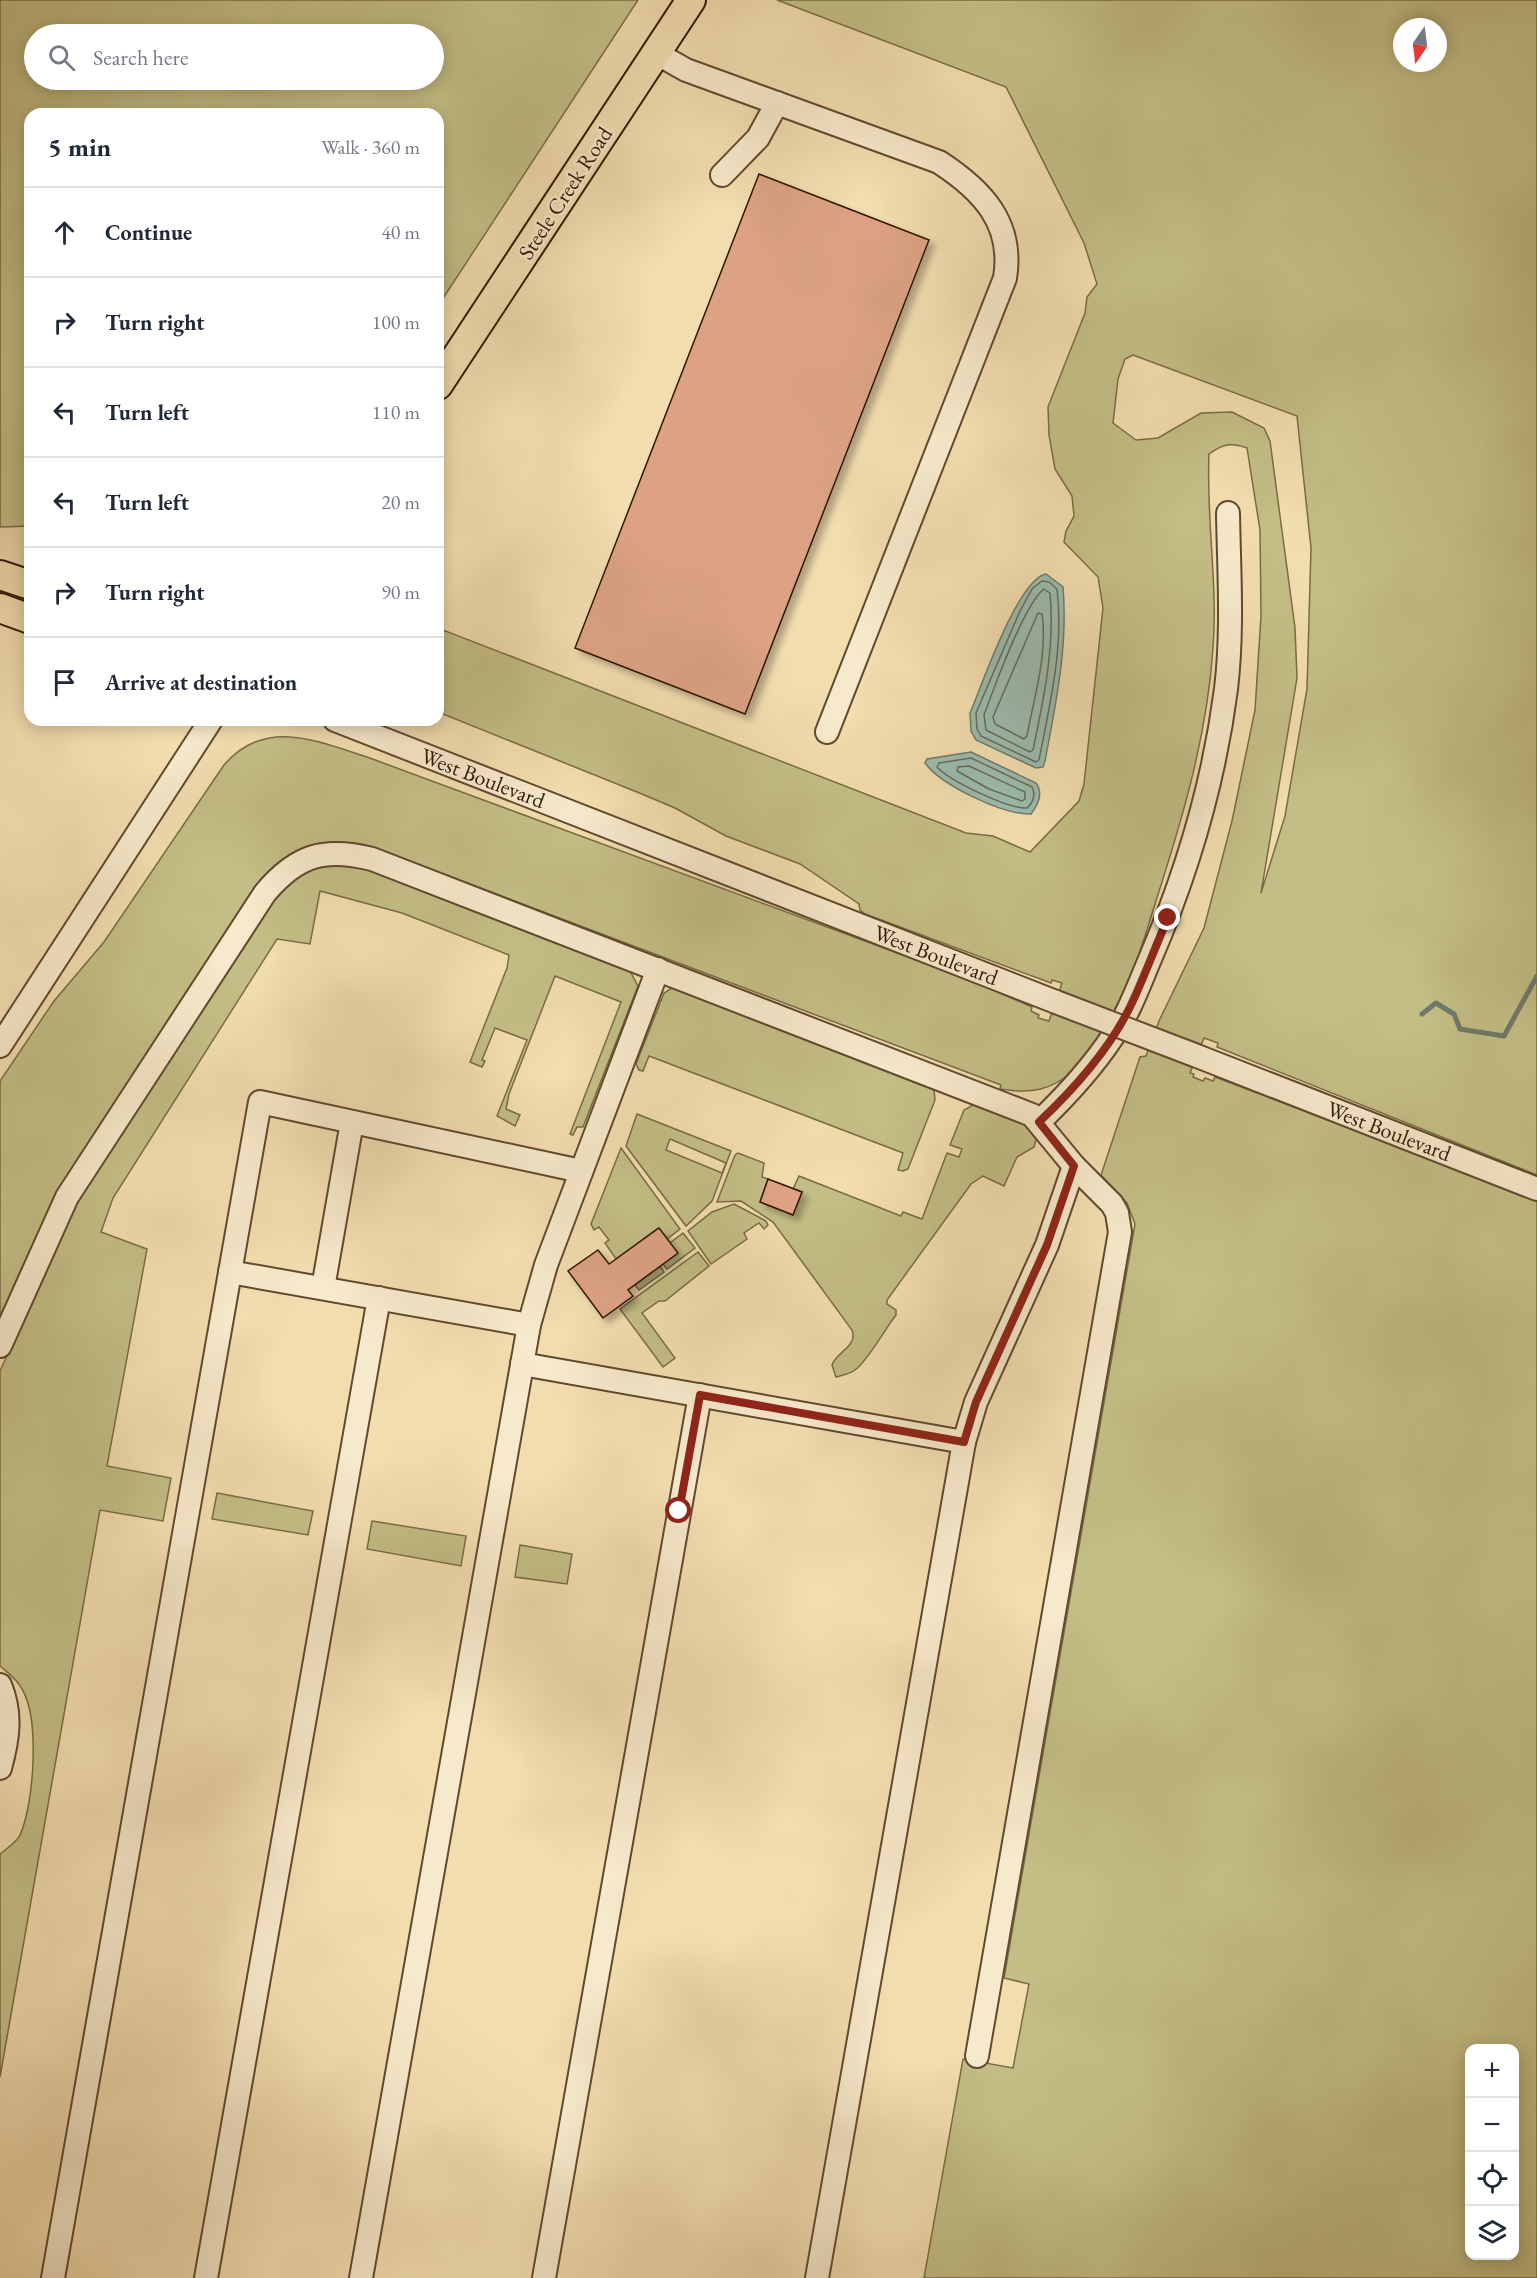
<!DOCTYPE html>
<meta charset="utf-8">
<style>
:root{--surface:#fff;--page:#f2f2f3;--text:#1f2937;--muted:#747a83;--line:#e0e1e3}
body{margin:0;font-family:"EB Garamond",serif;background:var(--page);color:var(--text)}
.controls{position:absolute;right:18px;bottom:18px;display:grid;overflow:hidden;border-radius:12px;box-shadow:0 3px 15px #0003}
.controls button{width:54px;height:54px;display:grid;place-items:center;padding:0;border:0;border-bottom:2px solid var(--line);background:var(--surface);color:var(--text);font:30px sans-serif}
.compass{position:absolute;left:1393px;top:18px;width:54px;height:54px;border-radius:50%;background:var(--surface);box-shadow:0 3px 15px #0003;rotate:194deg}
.stop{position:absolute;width:18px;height:18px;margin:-14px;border:4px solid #8f2418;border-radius:50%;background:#fff}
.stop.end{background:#8f2418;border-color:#fff;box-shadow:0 2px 6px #0008}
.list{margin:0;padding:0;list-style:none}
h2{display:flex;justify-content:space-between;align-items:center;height:78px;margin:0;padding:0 24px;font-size:26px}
h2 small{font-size:20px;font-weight:400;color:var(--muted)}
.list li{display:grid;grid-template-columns:39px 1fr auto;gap:18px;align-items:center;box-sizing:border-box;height:90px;padding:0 24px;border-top:2px solid var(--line)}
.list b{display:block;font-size:22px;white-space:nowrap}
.list em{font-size:20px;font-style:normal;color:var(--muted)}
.icon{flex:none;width:33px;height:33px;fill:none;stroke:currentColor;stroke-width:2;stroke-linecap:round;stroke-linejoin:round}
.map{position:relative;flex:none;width:1537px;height:2278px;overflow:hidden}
.search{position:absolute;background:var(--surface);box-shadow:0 3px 15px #0003;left:24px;top:24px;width:420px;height:66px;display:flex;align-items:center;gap:15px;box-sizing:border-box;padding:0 21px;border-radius:33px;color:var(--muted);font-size:22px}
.panel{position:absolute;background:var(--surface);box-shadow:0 3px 15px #0003;left:24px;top:108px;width:420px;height:618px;border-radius:18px}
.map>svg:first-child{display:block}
.green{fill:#c3be85;stroke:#7a6b44;stroke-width:1.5;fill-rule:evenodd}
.water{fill:#9bbbae;stroke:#707a69;stroke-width:1.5}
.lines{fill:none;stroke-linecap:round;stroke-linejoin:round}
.shore{stroke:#666a58;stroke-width:1.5}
.stream{stroke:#707a69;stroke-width:5}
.building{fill:#dca283;stroke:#301802;stroke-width:1.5;filter:url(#shadow)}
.minor-casing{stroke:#60492d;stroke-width:26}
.major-casing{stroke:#301802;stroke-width:32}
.minor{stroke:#f7e9cb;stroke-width:22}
.major{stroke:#f2ddaf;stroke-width:28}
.minor-bridge-casing{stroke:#60492d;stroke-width:26;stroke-linecap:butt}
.minor-bridge{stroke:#f7e9cb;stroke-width:22}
.route{stroke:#8f2418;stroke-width:8}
.labels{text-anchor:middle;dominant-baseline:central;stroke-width:5;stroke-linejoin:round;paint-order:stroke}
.street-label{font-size:22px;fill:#301802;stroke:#f7e9cb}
</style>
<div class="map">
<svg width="1537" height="2278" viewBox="0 0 1537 2278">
<defs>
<filter id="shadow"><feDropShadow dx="5.5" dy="5.5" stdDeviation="3" flood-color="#0004"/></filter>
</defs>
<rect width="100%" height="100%" fill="#f2ddaf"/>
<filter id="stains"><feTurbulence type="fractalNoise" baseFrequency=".00333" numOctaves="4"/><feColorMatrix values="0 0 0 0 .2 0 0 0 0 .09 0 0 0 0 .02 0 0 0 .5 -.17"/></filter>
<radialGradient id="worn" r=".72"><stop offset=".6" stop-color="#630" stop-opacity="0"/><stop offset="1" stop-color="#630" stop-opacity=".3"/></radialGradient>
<g class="green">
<path d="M0,0H638L438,306V114H30V526L0,527ZM34,34H434V80H34Z"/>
<path d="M777,0H1537V1175L1217,1047L1218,1043L1204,1038L1190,1073L1194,1074L1193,1077L1203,1081L1205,1078L1213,1081L1215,1077L1537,1200V2278H924L963,2059L1013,2068L1029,1984L1004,1978L1135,1224L1127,1203L1101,1175L1140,1057L1146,1056L1159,1021L1204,928L1232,821L1255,710L1261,616L1260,530L1247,448C1231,442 1223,444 1209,454C1206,519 1218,583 1213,648C1207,737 1182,820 1155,904C1139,956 1117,1033 1075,1070C1050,1091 1031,1094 1000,1089L1001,1085L369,846C319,834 285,848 254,888L57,1192L0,1318V1081L54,1001L104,942L224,765C265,717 317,741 367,757L973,981L1032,1007L1031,1011L1039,1015L1038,1018L1049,1021L1062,983L1052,980L1051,983L865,914L860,910L859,904L800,864L726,836L675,808L637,792L438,712V628L966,833L993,836L1030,852L1079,801L1084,784L1103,608L1098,577L1064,542L1066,531L1074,516L1072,496L1055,469L1049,435L1048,407L1085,313L1087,297L1097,284L1084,243L1006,87ZM1402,27H1438V63H1402ZM1133,355L1297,416L1311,548L1307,689L1285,816L1261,893L1297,678L1295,628L1270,441L1264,428L1232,412L1201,413L1158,438L1136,440L1113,423L1118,379L1125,359ZM1470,2048H1514V2256H1470Z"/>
<path d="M331,862L362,866L630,971L638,986L583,1127H577L573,1135L570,1134L621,1002L555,976L509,1094L506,1109L520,1115L515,1126L497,1116L527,1040L495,1028L482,1060L485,1061L482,1067L470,1062L507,968L509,955L402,913L320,891L310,944L277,939L113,1198L101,1232L147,1249L107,1466L171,1478L163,1521L100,1510L0,2077V1854C6,1849 17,1842 20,1835C34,1804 40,1719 22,1689C17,1679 8,1673 0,1666V1371L76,1203L275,898C290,878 307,870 331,862Z"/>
<polygon points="672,988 929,1086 934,1090 935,1100 908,1169 903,1171 898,1170 903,1153 649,1056 643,1071 639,1070 636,1064 664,993"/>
<path d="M975,1104L1028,1125L1037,1137L1034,1147L1017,1157L1004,1186L983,1176L971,1184L887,1300V1304L896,1310V1315C885,1329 867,1362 855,1370C850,1374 842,1375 836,1377L832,1365C837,1351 858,1347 852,1330L773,1222L741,1201L717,1202L735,1155L738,1153L764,1163L762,1177L768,1179L760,1202L793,1214L802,1192L793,1189L799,1176L901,1216L903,1212L922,1219L947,1153L959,1157L962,1149L950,1145L964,1110Z"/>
<path d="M637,1114L731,1151L712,1201L686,1226L626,1146ZM670,1139L726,1163L722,1173L666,1150Z"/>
<polygon points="621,1148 680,1229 667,1239 658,1228 616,1259 605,1243 609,1240 599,1227 594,1230 591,1224"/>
<polygon points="734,1204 766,1221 768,1225 764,1229 759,1223 744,1233 747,1239 711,1264 688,1231 712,1212"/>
<polygon points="683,1233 695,1248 667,1269 663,1264 670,1243"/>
<polygon points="698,1252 709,1266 665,1301 659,1301 642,1313 675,1358 663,1367 620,1309"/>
<polygon points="660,1266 664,1272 639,1290 635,1285"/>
<polygon points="217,1493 313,1511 308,1535 212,1519"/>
<polygon points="372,1521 466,1536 461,1566 367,1549"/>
<polygon points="520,1545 572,1554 567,1584 515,1577"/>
</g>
<g class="water">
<path d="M1046,574L1063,587C1068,647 1056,702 1045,761L1043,767L1036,768L976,740L971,731L970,713C982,685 1018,579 1046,574Z"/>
<path d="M971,752L1036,783C1044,794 1038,805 1031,814C1003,815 941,785 925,763L927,759Z"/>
</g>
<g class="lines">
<g class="shore">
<path d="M1042,581L1049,582L1057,589C1064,647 1050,703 1039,760L1036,762L981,736L977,729L976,713L1020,611L1032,589Z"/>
<path d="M1044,589L1050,593C1055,647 1044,697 1033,750L1030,752L986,730L984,715C994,688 1024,604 1044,589Z"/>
<path d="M1038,613L1042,614C1048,654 1034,697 1027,736L1024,739L995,724L993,717Z"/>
<path d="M971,758L1032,787C1036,794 1033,803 1027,808C1008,809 950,781 937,767L939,763Z"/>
<polygon points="969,766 1025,792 1025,799 1022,801 989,789 957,771 958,767"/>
</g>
<polyline class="stream" points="1422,1014 1436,1003 1454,1014 1460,1029 1504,1036 1537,976"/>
</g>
<g class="building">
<polygon points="759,174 929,240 745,714 575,648"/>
<polygon points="768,1179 802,1192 793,1215 760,1202"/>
<polygon points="659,1228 678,1253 628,1290 633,1296 603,1318 568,1271 598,1250 609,1264"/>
</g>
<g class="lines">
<g class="minor-casing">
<g id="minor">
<path d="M656,53L686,70L939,162C982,190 1014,223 1005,278L827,732"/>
<polyline points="722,175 758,138 777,103"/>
<polyline points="335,720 1056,1002"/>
<polyline points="0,1046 211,720"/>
<polyline points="1197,1056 1537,1189"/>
<path d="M1039,1122C1066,1096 1092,1068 1113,1036C1129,1013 1139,985 1150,959C1187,873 1214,782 1226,689C1233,631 1229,571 1228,513"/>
<polyline points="230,1272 529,1325 361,2278"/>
<polyline points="323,1288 352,1122"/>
<polyline points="529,1325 546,1265 658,969"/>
<path d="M0,1346L67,1197L265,893C297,855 324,847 372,859L1032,1115L1074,1166L1112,1204L1117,1213L1120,1232L977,2056"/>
<polyline points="522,1364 964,1442 817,2278"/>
<polyline points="964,1442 976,1402 1047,1245 1074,1166"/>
<path d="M0,1685C12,1714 8,1739 0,1768"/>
<polyline points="53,2278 260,1102 581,1171"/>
<polyline points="206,2278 379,1298"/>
<polyline points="544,2278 700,1395"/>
</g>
</g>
<g class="major-casing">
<g id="major">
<polyline points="438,385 691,0"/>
<polyline points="0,575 30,585"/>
<polyline points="0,608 30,619"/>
</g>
</g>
<use href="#minor" class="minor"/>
<use href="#major" class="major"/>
<g class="minor-bridge-casing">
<polyline id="minor-bridge" points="1056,1002 1197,1056"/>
</g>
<use href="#minor-bridge" class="minor-bridge"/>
</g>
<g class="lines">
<path class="route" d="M679,1511L700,1395L964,1442L976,1402L1047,1245L1074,1166L1039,1122C1074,1089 1109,1050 1130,1007C1144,978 1155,947 1168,918"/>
</g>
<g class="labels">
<g class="street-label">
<text transform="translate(565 193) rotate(-57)">Steele Creek Road</text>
<text transform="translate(483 778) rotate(21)">West Boulevard</text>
<text transform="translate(936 955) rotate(21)">West Boulevard</text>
<text transform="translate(1389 1131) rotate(21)">West Boulevard</text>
</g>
</g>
<rect width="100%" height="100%" filter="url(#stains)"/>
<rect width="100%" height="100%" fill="url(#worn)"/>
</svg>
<div class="controls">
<button>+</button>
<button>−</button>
<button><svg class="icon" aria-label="locate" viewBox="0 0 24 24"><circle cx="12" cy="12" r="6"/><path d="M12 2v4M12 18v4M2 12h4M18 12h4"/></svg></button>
<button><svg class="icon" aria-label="layers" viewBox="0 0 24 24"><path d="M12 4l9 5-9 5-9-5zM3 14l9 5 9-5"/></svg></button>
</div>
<svg class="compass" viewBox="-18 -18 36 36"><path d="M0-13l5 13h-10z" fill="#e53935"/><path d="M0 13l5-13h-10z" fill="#747a83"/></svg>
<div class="stop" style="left:679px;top:1511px"></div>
<div class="stop end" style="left:1168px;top:918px"></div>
<div class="search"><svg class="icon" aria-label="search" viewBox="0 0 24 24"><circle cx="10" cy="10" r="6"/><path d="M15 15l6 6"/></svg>Search here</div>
<section class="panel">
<h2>5 min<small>Walk · 360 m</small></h2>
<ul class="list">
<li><svg class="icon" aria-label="ahead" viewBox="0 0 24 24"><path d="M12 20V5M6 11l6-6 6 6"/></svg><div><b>Continue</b></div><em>40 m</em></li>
<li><svg class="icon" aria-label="right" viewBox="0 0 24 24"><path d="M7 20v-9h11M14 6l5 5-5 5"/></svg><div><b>Turn right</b></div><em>100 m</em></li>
<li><svg class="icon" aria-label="left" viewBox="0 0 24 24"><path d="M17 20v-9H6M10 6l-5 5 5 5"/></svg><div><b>Turn left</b></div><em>110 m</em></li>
<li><svg class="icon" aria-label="left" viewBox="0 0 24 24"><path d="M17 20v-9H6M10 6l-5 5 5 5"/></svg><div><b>Turn left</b></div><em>20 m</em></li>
<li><svg class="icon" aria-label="right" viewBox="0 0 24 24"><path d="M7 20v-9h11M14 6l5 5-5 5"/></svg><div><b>Turn right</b></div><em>90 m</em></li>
<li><svg class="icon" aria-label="arrive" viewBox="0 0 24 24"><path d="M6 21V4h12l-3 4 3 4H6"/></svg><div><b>Arrive at destination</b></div></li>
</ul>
</section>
</div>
